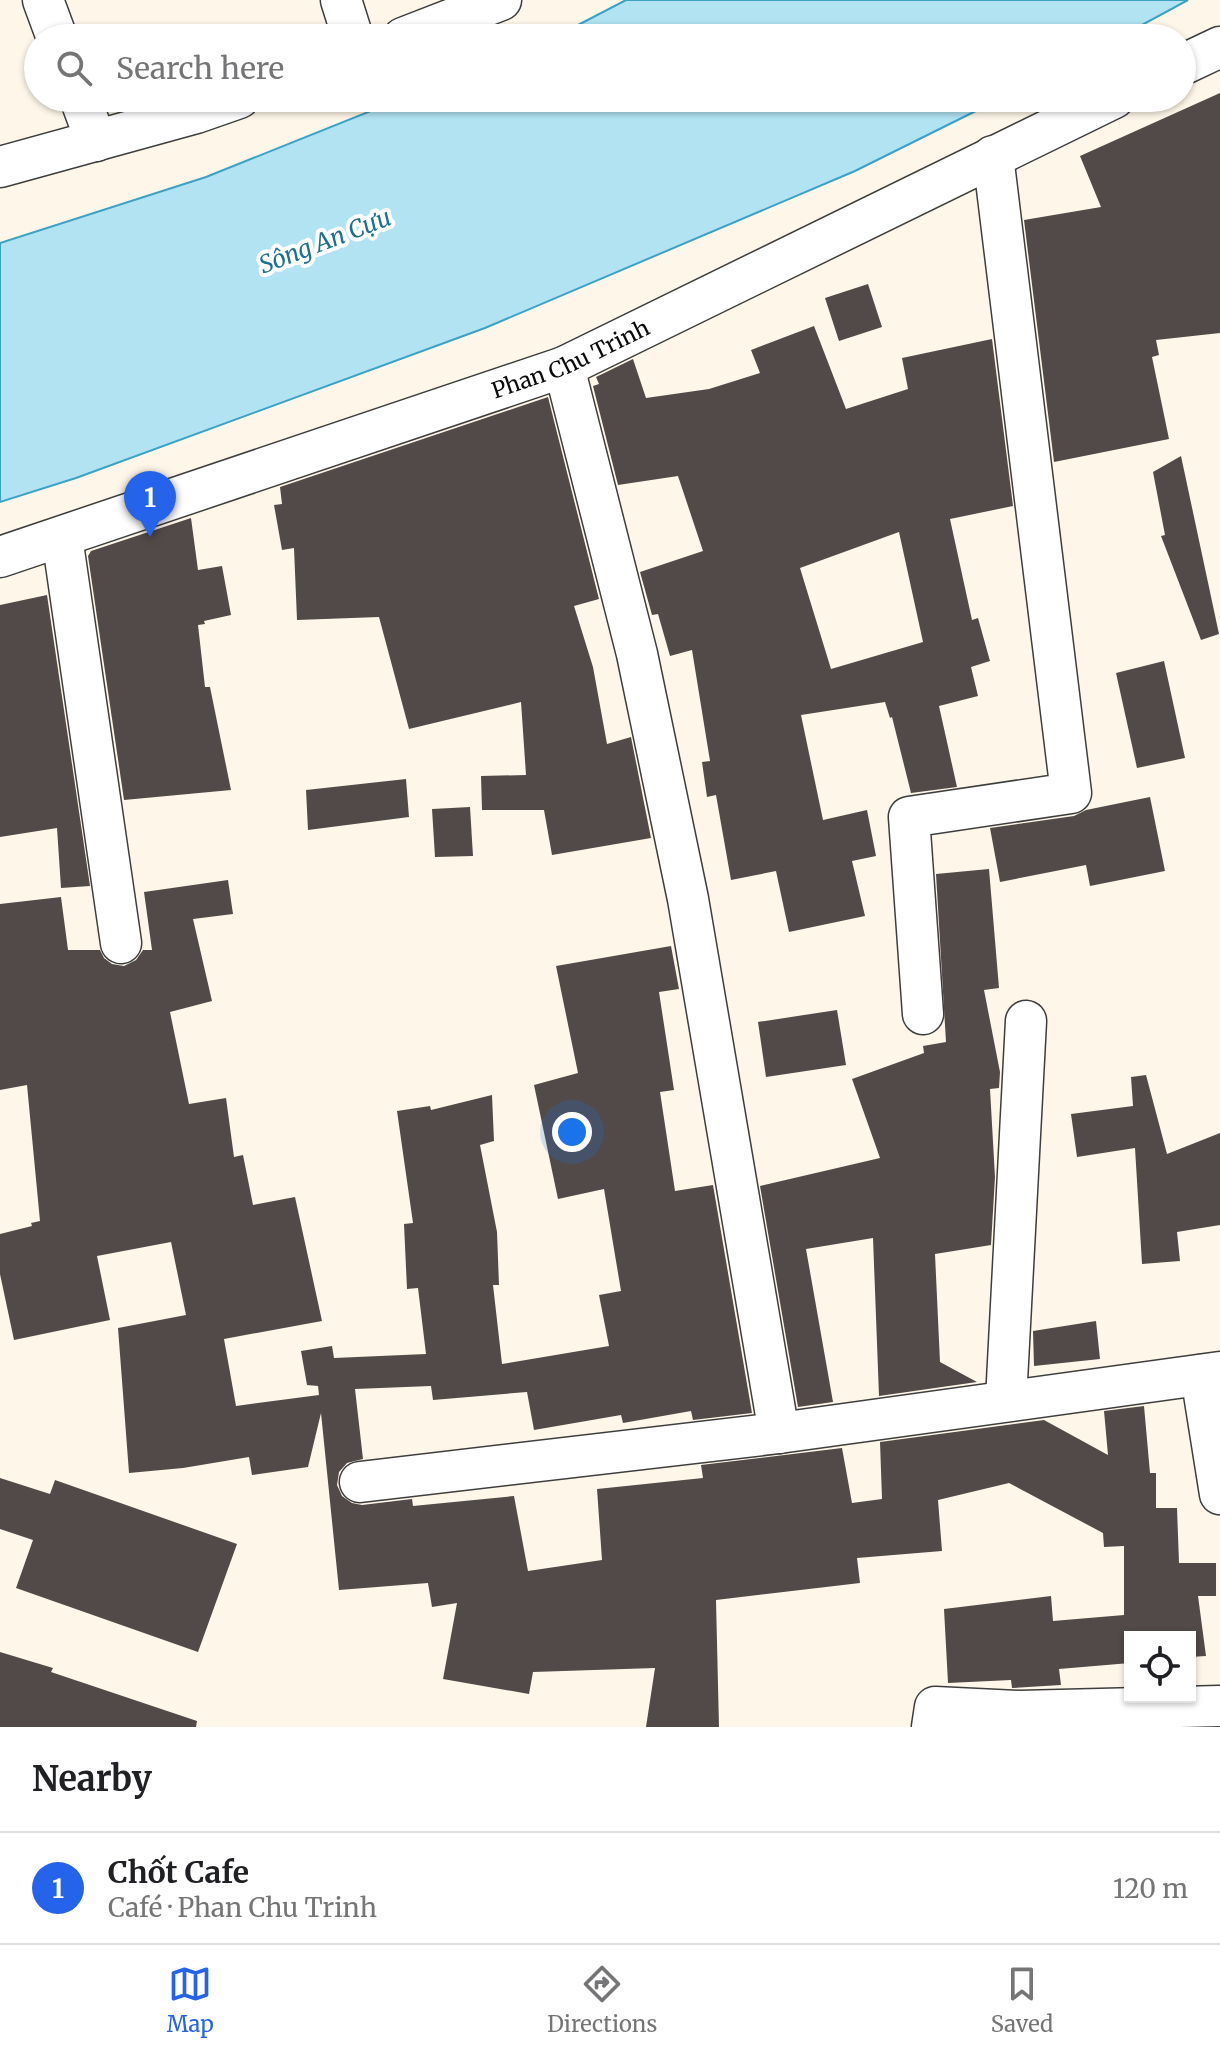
<!DOCTYPE html>
<meta charset="utf-8">
<style>
:root{--surface:#fff;--page:#f6f6f6;--text:#202124;--muted:#757577;--line:#e0e0e0;--accent:#2563eb}
body{margin:0;font-family:Merriweather,serif;background:var(--page);color:var(--text)}
.controls{position:absolute;right:24px;bottom:24px;display:grid;overflow:hidden;border-radius:0px;box-shadow:0 2px 6px #0004}
.controls button{width:72px;height:72px;display:grid;place-items:center;padding:0;border:0;border-bottom:2px solid var(--line);background:var(--surface);color:var(--text);font:40px sans-serif}
.you{position:absolute;left:572px;top:1132px;width:28px;height:28px;margin:-20px;border:6px solid #fff;border-radius:50%;background:#1a73e8;box-shadow:0 0 0 12px #1a73e833}
.badge{display:grid;place-items:center;width:52px;height:52px;border-radius:50%;background:var(--accent);color:#fff;font-size:26px;font-weight:700}
.pin{position:absolute;translate:-50% -66px;filter:drop-shadow(0 2px 4px #0008)}
.pin::after{content:'';position:absolute;top:42px;width:28px;height:24px;background:inherit;clip-path:polygon(0 0,100% 0,50% 100%)}
.list{margin:0;padding:0;list-style:none}
h2{display:flex;justify-content:space-between;align-items:center;height:104px;margin:0;padding:0 32px;font-size:34px}
h2 small{font-size:26px;font-weight:400;color:var(--muted)}
.list li{display:grid;grid-template-columns:52px 1fr auto;gap:24px;align-items:center;box-sizing:border-box;height:112px;padding:0 32px;border-top:2px solid var(--line)}
.list b{display:block;font-size:30px;white-space:nowrap}
.list p{margin:0;font-size:26px;white-space:nowrap;color:var(--muted)}
.list em{font-size:26px;font-style:normal;color:var(--muted)}
.icon{flex:none;width:44px;height:44px;fill:none;stroke:currentColor;stroke-width:2;stroke-linecap:round;stroke-linejoin:round}
.map{position:relative;flex:none;width:1220px;height:1727px;overflow:hidden}
.search{position:absolute;background:var(--surface);box-shadow:0 2px 6px #0004;left:24px;right:24px;top:24px;height:88px;display:flex;align-items:center;gap:20px;box-sizing:border-box;padding:0 28px;border-radius:44px;color:var(--muted);font-size:30px}
.sheet{height:216px;background:var(--surface)}
nav{display:flex;justify-content:space-around;align-items:center;box-sizing:border-box;height:112px;border-top:2px solid var(--line);background:var(--surface);font-size:22px;color:var(--muted)}
nav a{display:grid;justify-items:center;gap:4px}
nav .on{color:var(--accent)}
.map>svg:first-child{display:block}
.water{fill:#b1e3f2;stroke:#3da1c4;stroke-width:2}
.building{fill:#524a48;fill-rule:evenodd}
.lines{fill:none;stroke-linecap:round;stroke-linejoin:round}
.minor-casing{stroke:#3e3e3e;stroke-width:43}
.minor{stroke:#fff;stroke-width:40}
.labels{text-anchor:middle;dominant-baseline:central;stroke-width:8;stroke-linejoin:round;paint-order:stroke}
.street-label{font-size:22px;fill:#0b0b0b;stroke:#fff}
.water-label{font-size:24px;font-style:italic;fill:#1d7094;stroke:#fff}
</style>
<div class="map">
<svg width="1220" height="1727" viewBox="0 0 1220 1727">
<rect width="100%" height="100%" fill="#fef7e9"/>
<g class="water">
<polygon points="626,0 1188,0 1118,38 553,38"/>
<polygon points="403,98 1002,98 855,171 485,328 76,478 0,502 0,243 206,177"/>
</g>
<g class="building">
<polygon points="1220,93 1220,333 1156,340 1159,355 1152,357 1169,439 1054,462 1024,220 1101,207 1080,156"/>
<polygon points="868,284 882,327 839,341 825,298"/>
<path d="M814,326L846,409L908,389L902,358L992,339L1013,506L950,519L972,620L978,618L990,661L971,667L978,696L939,706L957,787L911,793L892,717L890,718L885,702L801,715L823,820L867,810L876,856L852,861L865,916L789,932L776,871L731,880L716,795L707,797L702,762L710,761L692,650L670,656L658,614L652,615L640,572L703,551L678,476L618,485L593,386L599,384L596,377L633,359L646,398L709,389L760,373L751,350ZM899,532L923,642L831,669L800,568Z"/>
<polygon points="548,397 599,599 574,606 593,667 607,744 631,737 651,838 552,855 544,810 482,810 481,776 526,775 521,702 409,729 379,617 297,620 294,548 282,550 274,505 282,504 280,487"/>
<polygon points="1181,456 1219,634 1201,640 1161,536 1165,535 1153,472"/>
<polygon points="191,518 198,570 222,566 231,615 204,621 205,624 198,625 205,687 210,687 231,790 124,800 88,556 91,551"/>
<polygon points="47,595 90,886 61,888 57,828 0,837 0,605"/>
<polygon points="1164,661 1185,758 1137,768 1116,673"/>
<polygon points="406,779 409,817 308,830 306,790"/>
<polygon points="1150,797 1165,871 1090,886 1086,865 1000,882 990,828 1074,816 1086,810"/>
<polygon points="470,807 473,856 435,857 432,809"/>
<polygon points="989,869 999,988 984,990 1000,1072 999,1088 990,1089 995,1177 991,1245 935,1254 940,1362 977,1382 879,1396 873,1238 806,1249 833,1402 798,1407 760,1186 880,1158 852,1079 924,1053 923,1046 946,1042 936,874"/>
<polygon points="228,880 233,914 193,919 212,1001 170,1012 189,1104 226,1098 234,1157 243,1155 253,1205 295,1197 322,1321 224,1339 236,1406 319,1395 318,1386 307,1385 301,1351 332,1346 334,1358 426,1354 418,1288 407,1289 404,1224 413,1223 397,1111 430,1106 431,1110 492,1095 494,1141 480,1145 497,1232 499,1285 493,1285 502,1364 609,1346 599,1295 621,1291 604,1189 558,1199 534,1085 578,1073 556,966 671,946 679,989 659,992 674,1090 660,1092 675,1191 713,1185 752,1413 693,1420 691,1411 623,1423 621,1415 534,1430 527,1392 433,1400 431,1386 355,1389 363,1459 347,1463 339,1472 337,1485 342,1496 352,1503 362,1505 412,1499 413,1506 514,1496 528,1571 602,1560 597,1489 703,1478 701,1465 842,1448 852,1503 882,1499 880,1442 1044,1420 1108,1455 1104,1411 1144,1406 1150,1473 1156,1473 1156,1508 1177,1508 1179,1563 1216,1563 1216,1596 1198,1596 1206,1656 1190,1657 1190,1637 1130,1637 1130,1663 1059,1669 1061,1685 1012,1688 1011,1680 948,1683 944,1609 1051,1596 1053,1621 1124,1615 1124,1546 1104,1547 1103,1533 1009,1483 938,1500 942,1551 857,1558 860,1583 716,1600 719,1727 646,1727 655,1668 533,1672 529,1694 443,1679 457,1603 432,1607 428,1583 339,1590 321,1413 308,1467 252,1475 249,1457 183,1468 129,1473 118,1328 186,1315 171,1242 97,1256 110,1320 14,1340 0,1274 0,1234 32,1226 31,1223 40,1221 27,1085 0,1090 0,904 61,897 68,950 100,950 104,958 112,964 124,966 136,960 143,950 152,950 144,892"/>
<polygon points="837,1010 846,1065 766,1077 758,1022"/>
<polygon points="1146,1075 1167,1154 1220,1133 1220,1225 1177,1232 1180,1261 1142,1264 1135,1148 1077,1157 1071,1114 1133,1106 1131,1077"/>
<polygon points="1096,1321 1100,1359 1034,1366 1033,1331"/>
<polygon points="0,1478 50,1494 55,1480 237,1544 198,1652 16,1588 33,1540 0,1529"/>
<polygon points="0,1652 53,1668 51,1672 197,1721 196,1727 0,1727"/>
</g>
<g class="lines">
<g class="minor-casing">
<g id="minor">
<polyline points="43,0 57,38"/>
<polyline points="341,0 353,38"/>
<polyline points="403,38 501,0"/>
<polyline points="1182,65 1220,47"/>
<polyline points="80,98 96,141"/>
<polyline points="0,167 196,113 239,98"/>
<polyline points="564,367 637,654 688,899 779,1433"/>
<polyline points="62,537 121,943"/>
<path id="s1" d="M0,557L564,367L1114,98"/>
<polyline points="923,1014 909,817 1071,793 993,156"/>
<polyline points="1201,1375 1220,1494"/>
<polyline points="1006,1400 1026,1021"/>
<polyline points="360,1482 779,1433 1220,1372"/>
<polyline points="932,1727 935,1707 1020,1711 1220,1706"/>
</g>
</g>
<use href="#minor" class="minor"/>
</g>
<g class="labels">
<g class="street-label">
<text stroke="none"><textPath href="#s1" startOffset="604">Phan Chu Trinh</textPath></text>
</g>
<g class="water-label">
<text transform="translate(325 241) rotate(-21)">Sông An Cựu</text>
</g>
</g>
</svg>
<div class="controls">
<button><svg class="icon" aria-label="locate" viewBox="0 0 24 24"><circle cx="12" cy="12" r="6"/><path d="M12 2v4M12 18v4M2 12h4M18 12h4"/></svg></button>
</div>
<div class="you"></div>
<div class="pin badge" style="left:150px;top:537px">1</div>
<div class="search"><svg class="icon" aria-label="search" viewBox="0 0 24 24"><circle cx="10" cy="10" r="6"/><path d="M15 15l6 6"/></svg>Search here</div>
</div>
<section class="sheet">
<h2>Nearby<small></small></h2>
<ul class="list">
<li><span class="badge">1</span><div><b>Chốt Cafe</b><p>Café · Phan Chu Trinh</p></div><em>120 m</em></li>
</ul>
</section>
<nav>
<a class="on"><svg class="icon" aria-label="map" viewBox="0 0 24 24"><path d="M3 6l6-2 6 2 6-2v14l-6 2-6-2-6 2zM9 4v14M15 6v14"/></svg>Map</a>
<a><svg class="icon" aria-label="directions" viewBox="0 0 24 24"><path d="M12 3l9 9-9 9-9-9zM9 14v-3h6M13 9l2 2-2 2"/></svg>Directions</a>
<a><svg class="icon" aria-label="saved" viewBox="0 0 24 24"><path d="M7 4h10v16l-5-4-5 4z"/></svg>Saved</a>
</nav>
